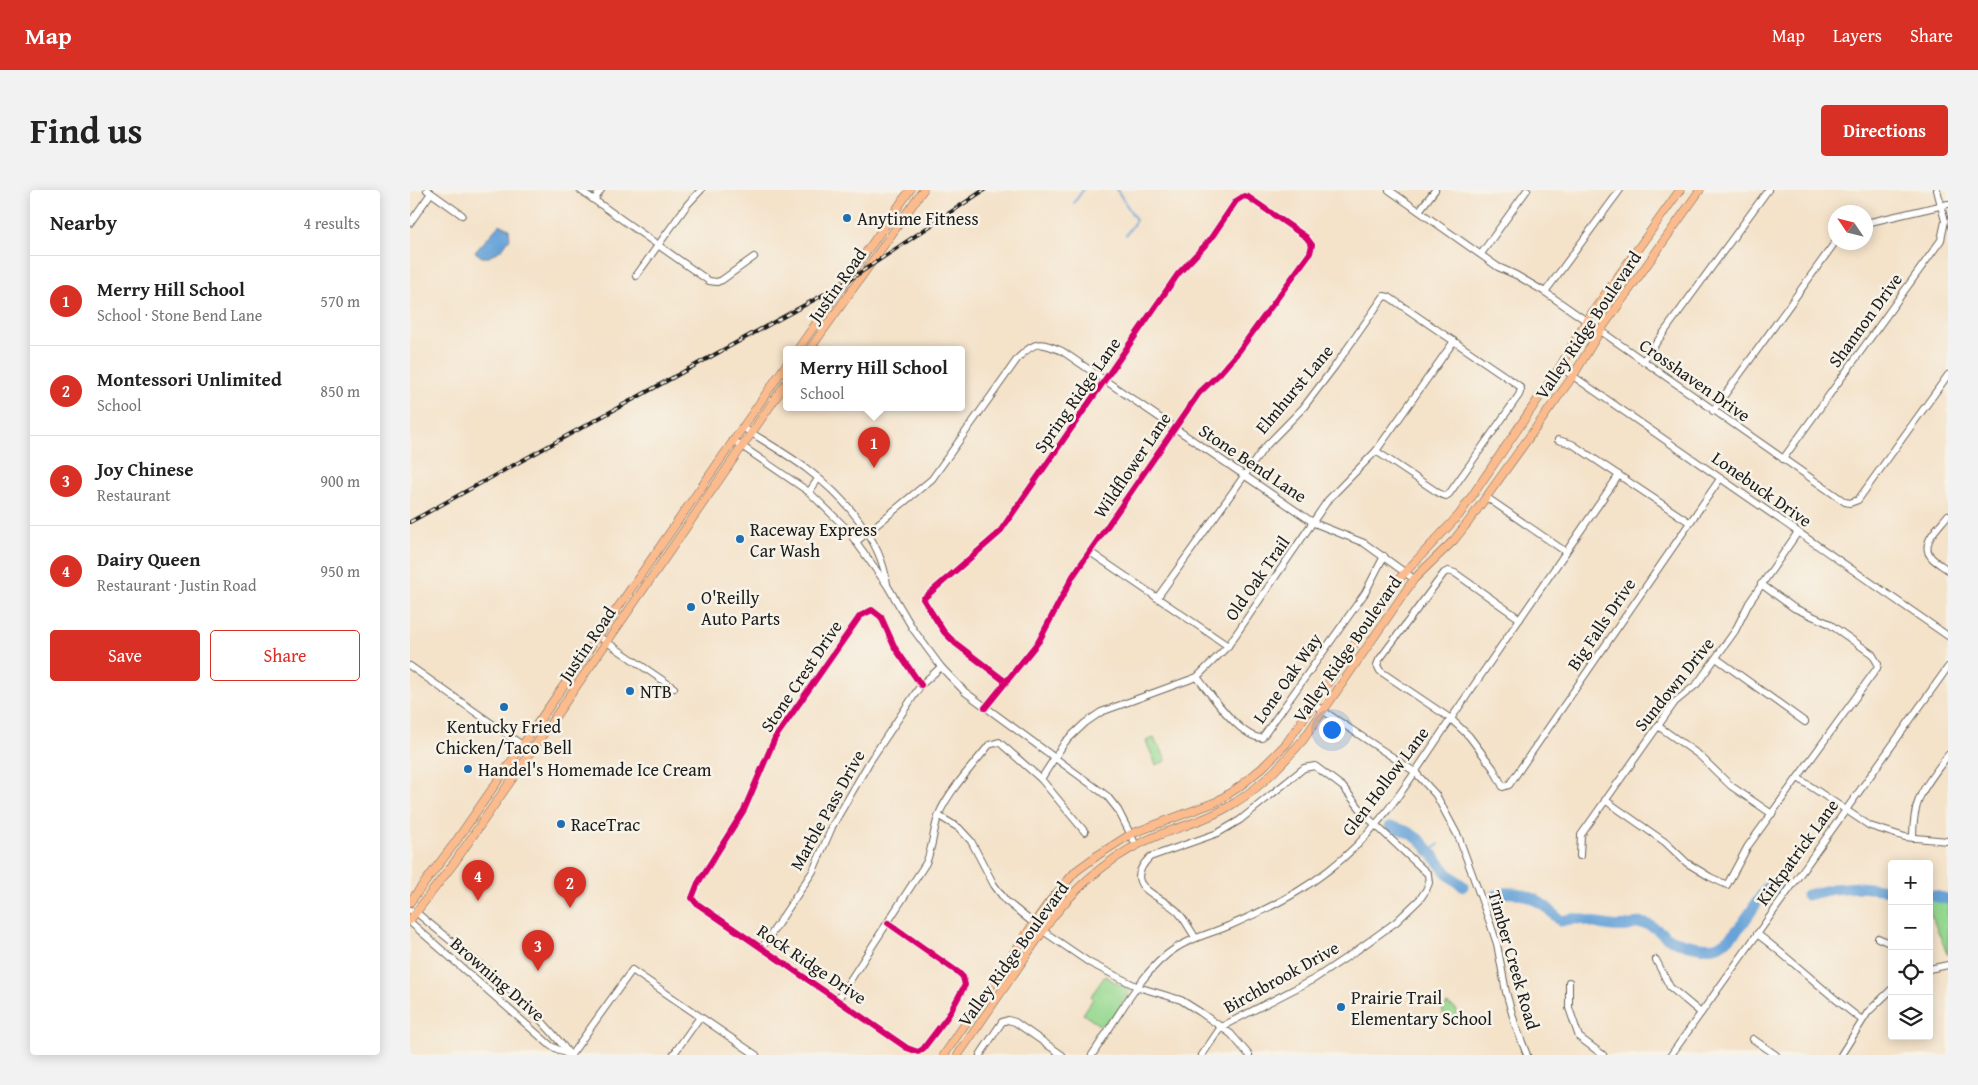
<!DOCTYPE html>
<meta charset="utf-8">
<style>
:root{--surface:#fff;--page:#f2f2f2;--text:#222;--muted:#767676;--line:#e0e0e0;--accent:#d93025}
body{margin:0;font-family:"Gentium Book Plus",serif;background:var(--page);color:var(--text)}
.controls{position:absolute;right:15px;bottom:15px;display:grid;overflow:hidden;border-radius:5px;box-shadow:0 2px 12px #0003}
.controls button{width:45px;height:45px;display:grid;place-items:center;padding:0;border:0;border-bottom:1px solid var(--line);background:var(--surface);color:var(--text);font:25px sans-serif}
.compass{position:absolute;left:1418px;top:15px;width:45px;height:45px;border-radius:50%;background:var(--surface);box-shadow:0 2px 12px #0003;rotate:305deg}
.you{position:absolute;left:921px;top:539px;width:18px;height:18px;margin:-12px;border:4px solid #fff;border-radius:50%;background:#1a73e8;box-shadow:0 0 0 8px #1a73e833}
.badge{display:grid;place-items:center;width:32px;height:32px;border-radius:50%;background:var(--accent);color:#fff;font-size:16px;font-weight:700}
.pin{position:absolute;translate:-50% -41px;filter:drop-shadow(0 1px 2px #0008)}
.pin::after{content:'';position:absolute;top:26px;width:18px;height:15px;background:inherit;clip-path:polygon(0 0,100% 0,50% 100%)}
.popup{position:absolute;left:373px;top:156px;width:182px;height:65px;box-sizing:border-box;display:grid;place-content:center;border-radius:5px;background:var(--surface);filter:drop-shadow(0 1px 4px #0005);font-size:16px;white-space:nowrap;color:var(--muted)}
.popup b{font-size:19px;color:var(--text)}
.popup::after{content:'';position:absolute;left:50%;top:100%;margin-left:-10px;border:10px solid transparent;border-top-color:var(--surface)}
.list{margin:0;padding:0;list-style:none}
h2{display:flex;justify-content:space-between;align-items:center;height:65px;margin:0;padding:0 20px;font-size:21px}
h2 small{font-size:16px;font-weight:400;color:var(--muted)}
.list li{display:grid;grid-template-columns:32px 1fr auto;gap:15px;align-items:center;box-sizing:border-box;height:90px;padding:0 20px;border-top:1px solid var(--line)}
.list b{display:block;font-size:19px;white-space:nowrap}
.list p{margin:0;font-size:16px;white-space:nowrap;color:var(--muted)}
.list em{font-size:16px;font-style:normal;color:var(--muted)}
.actions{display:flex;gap:10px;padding:15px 20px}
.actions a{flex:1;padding:11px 0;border:1px solid var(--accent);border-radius:5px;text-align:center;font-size:18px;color:var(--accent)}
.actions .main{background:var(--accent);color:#fff}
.icon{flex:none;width:28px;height:28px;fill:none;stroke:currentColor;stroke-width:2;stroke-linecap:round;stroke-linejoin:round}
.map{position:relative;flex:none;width:1538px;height:865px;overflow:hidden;border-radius:5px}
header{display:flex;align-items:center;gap:30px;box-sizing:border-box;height:70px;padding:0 25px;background:var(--accent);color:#fff}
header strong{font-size:24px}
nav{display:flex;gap:28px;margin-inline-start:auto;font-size:18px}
.intro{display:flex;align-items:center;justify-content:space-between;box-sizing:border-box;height:120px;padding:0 30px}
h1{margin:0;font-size:35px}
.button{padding:12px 22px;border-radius:5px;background:var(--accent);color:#fff;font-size:18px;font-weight:700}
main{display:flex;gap:30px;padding:0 30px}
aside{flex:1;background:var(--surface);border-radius:5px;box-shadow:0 2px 12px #0003}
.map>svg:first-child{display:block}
.green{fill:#95d890;stroke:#587a56}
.water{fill:#67a3d8;stroke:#42607a}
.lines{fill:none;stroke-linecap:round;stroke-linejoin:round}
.stream{stroke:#67a3d8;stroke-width:2}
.river{stroke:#67a3d8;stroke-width:11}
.minor-casing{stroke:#686159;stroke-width:8}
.major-casing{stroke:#686159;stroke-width:9}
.minor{stroke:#fff;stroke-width:6}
.major{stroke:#fbbb8d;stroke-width:8}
.rail-casing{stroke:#1c1c1c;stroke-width:4}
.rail{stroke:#f7f3e8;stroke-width:2;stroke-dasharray:5.5;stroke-linecap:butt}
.cycleway-casing{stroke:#f7f3e8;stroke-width:9}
.cycleway{stroke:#d6006c;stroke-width:6}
.poi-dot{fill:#1f6fb2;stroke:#f7f3e8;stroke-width:2}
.labels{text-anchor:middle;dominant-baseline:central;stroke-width:5;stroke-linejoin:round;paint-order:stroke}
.poi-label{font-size:18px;fill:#1c1c1c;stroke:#f7f3e8;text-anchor:start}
.street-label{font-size:18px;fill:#1c1c1c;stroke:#f7f3e8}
</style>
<header>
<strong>Map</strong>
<nav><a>Map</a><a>Layers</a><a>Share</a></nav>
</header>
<div class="intro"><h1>Find us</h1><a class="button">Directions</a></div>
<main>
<aside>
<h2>Nearby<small>4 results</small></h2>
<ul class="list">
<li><span class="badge">1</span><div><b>Merry Hill School</b><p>School · Stone Bend Lane</p></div><em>570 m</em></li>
<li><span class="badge">2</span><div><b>Montessori Unlimited</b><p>School</p></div><em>850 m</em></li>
<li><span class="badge">3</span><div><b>Joy Chinese</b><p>Restaurant</p></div><em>900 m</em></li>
<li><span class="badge">4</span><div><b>Dairy Queen</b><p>Restaurant · Justin Road</p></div><em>950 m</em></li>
</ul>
<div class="actions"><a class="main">Save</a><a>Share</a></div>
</aside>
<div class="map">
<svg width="1538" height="865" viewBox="0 0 1538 865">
<rect width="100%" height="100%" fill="#f7f3e8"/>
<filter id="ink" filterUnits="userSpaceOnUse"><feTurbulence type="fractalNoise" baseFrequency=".02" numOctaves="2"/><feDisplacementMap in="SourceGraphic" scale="10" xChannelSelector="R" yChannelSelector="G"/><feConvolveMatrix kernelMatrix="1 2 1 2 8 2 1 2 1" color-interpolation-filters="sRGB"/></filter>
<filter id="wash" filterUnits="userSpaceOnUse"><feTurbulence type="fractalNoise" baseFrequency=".0096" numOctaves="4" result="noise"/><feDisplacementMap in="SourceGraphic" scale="20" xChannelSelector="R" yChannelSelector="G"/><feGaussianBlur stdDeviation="1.12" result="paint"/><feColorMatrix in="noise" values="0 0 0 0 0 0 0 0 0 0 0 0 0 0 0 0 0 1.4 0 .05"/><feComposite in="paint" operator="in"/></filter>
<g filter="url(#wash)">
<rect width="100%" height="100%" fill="#f4e2c9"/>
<g class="green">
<polygon points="744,548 747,555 750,556 756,571 746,575 736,551"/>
<polygon points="1519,705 1538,707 1538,765 1519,720"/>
<polygon points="695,786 720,801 695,839 673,824 683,809 681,806"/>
<polygon points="1037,814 1046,819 1048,824 1046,826 1035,829 1032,821"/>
</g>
<polygon class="water" points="90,34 99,39 100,48 92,59 79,67 72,67 65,62"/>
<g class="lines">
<g class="stream">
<polyline points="707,0 726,30 716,45"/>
<polyline points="664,13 673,0"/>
<polyline points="1021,661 1029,654"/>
</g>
<g class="river">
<path d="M980,637C1011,641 1019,662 1037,683C1042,688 1048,692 1053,696"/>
<polyline points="1397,705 1423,699 1449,697 1482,700"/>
<polyline points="1519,705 1538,709"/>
<path d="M1085,706C1099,699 1117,704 1130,713C1138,717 1144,725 1151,731C1170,725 1177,732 1195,735C1201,736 1213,737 1218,736C1225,734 1228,732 1236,734C1248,737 1254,748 1265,751C1276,755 1299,761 1310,755C1332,742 1343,715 1358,697L1368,699"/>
</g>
</g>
</g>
<g filter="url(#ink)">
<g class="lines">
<g class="minor-casing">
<g id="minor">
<polyline points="17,0 52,25"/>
<polyline points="170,0 299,91 307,92 312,90 344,67"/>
<polyline points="979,0 1088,77 1106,85 1135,102 1435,312 1440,313 1448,310 1538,185"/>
<polyline points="184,10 191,0"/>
<polyline points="1009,21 1025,0"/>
<polyline points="0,33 21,3"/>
<polyline points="1456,33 1538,14"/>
<polyline points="1071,64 1117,0"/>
<polyline points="226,86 277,15 291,0"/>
<polyline points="1135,102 1210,0"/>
<polyline points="1233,171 1358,0"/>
<polyline points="1150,177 1538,446"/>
<polyline points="1303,221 1426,51"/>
<path d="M332,237C354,251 377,264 397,279C433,306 471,348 477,394"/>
<polyline points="323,250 399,302 436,338 477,395 503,439 531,477 555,502 697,606 708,620 726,655"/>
<polyline points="1148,250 1162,254 1279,332"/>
<polyline points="1373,269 1531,50 1535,31 1527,0"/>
<polyline points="399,302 408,289"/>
<polyline points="1076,307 1156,362"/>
<path d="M1538,325C1530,336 1509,353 1521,367C1525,372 1533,376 1538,380"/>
<path d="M446,352L522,289L608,168C626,150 630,152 652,161L904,333L954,353L1004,389"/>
<polyline points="680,362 818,456"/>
<polyline points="747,408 854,258 893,218 925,176 974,106 979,107 1108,195 1111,199 1109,205 1039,304 1036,306 1030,304 966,261"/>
<polyline points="1110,429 1045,383 1038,381 1034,383 969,470 967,475 970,481 1041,529 1059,546 1083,578 1093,597 1099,595 1310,289"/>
<polyline points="188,446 264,498"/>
<polyline points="1306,468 1395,532"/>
<polyline points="0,476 122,562"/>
<path d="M787,487C800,503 830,548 852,548L955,403L974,366"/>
<polyline points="903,514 1005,582 1026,605 1049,648 1080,733 1087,754 1096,802 1105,834 1117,865"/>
<polyline points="575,518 629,451 663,386 789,203 810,183 829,161 900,63 902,55 896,47 838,7 834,6 826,11 799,51 768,84 589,343 513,409 534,442 545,453 596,492"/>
<polyline points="1248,536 1289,565 1321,596 1362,624"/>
<polyline points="1388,588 1460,636 1495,647 1538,651"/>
<polyline points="631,589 655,552 675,533 691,522 787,487 818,456 918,310 966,261 1044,151"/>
<polyline points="1195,610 1255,652 1277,673 1300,687 1317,695 1338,656 1467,478 1468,474 1462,464 1418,433 1384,418 1351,394"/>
<polyline points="529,626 549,638 561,651 584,695 596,711 633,741 680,773 728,797 771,810 790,822 821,844 839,865"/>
<path d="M1503,648C1503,606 1515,597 1538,565"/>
<polyline points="1170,666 1171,645 1265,512 1287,494 1325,441 1339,413 1388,342"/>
<path d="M0,720L7,723C59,767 119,809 160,865"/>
<polyline points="0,732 141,856 159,865"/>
<polyline points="478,733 549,783 553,787 555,795 538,826 513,859 508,862 497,858 286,713 282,708 288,693 334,620 365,548 450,426 462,420 471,427 485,458 511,495"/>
<path d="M1347,744C1384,771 1415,803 1452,830"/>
<path d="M785,747C779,738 774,728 767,721C749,704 710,697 740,667L808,643L830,630L894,578L905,576L933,597L956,626L1018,684L1019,693L1016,700L1010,709L986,732L943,763L904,789L811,837L792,865"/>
<polyline points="1468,748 1482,754"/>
<polyline points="352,758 403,681 423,635 460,571 511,495 531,477"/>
<polyline points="1246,770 1260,797 1291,823"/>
<polyline points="1519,779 1538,775"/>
<polyline points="1159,792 1159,818 1169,847 1193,865"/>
<path d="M428,809L516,673C523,657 523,640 529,624C540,599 562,577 579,555L589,552L631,589L675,642"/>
<polyline points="1343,849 1366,865"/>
<polyline points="161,865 222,780 346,865"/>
<polyline points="263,865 290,827"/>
<polyline points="570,865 592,832 598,830 605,832 652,865"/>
<path d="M682,865C705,832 732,779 766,758C783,747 803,743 821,735C869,714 909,693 946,656C986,616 1015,566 1047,520C1101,442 1155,364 1209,285"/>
<polyline points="1261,865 1538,477"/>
<polyline points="1431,865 1458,822 1482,799"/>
</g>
</g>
<g class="major-casing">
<g id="major">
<polyline points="388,159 500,0"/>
<polyline points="400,159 513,0"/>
<polyline points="0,712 44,654 376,175"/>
<polyline points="0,730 44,673 376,193"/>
<polyline points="534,865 624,733 640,711 666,681 688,665 721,644 806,612 829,597 852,578 876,554 988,390 1049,325 1150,177 1176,131 1270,0"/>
<path d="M548,865L642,728C671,691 706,662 749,645C776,635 802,628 826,612C852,596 872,574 893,550L1004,389L1044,350L1059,331L1163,186L1190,141L1290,0"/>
</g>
</g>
<use href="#minor" class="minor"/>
<use href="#major" class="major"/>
<g class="rail-casing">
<polyline id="rail" points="0,332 433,94 574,0"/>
</g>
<use href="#rail" class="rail"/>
<g class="cycleway-casing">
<g id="cycleway">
<polyline points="575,518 629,451 663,386 789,203 810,183 829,161 900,63 902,55 896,47 838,7 834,6 826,11 799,51 768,84 589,343 513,409 534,442 545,453 596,492"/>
<polyline points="478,733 549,783 553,787 555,795 538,826 513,859 508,862 497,858 286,713 282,708 288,693 334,620 365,548 450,426 462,420 471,427 485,458 511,495"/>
</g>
</g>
<use href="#cycleway" class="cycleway"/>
</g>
</g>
<g class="poi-dot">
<circle cx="437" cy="28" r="5"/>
<circle cx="330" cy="349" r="5"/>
<circle cx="281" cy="417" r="5"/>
<circle cx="220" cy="501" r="5"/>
<circle cx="94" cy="517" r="5"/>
<circle cx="58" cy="579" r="5"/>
<circle cx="151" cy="634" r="5"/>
<circle cx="931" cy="817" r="5"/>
</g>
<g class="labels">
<g class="poi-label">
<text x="447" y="28">Anytime Fitness</text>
<text x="340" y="339">Raceway Express<tspan x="340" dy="21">Car Wash</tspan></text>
<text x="291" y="407">O'Reilly<tspan x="291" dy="21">Auto Parts</tspan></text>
<text x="230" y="501">NTB</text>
<text x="94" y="536" text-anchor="middle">Kentucky Fried<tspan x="94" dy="21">Chicken/Taco Bell</tspan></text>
<text x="68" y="579">Handel's Homemade Ice Cream</text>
<text x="161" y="634">RaceTrac</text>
<text x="941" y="807">Prairie Trail<tspan x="941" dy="21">Elementary School</tspan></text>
</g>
<g class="street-label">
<text transform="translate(427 95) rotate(-55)">Justin Road</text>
<text transform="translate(1455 130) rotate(-54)">Shannon Drive</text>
<text transform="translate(1178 135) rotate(-56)">Valley Ridge Boulevard</text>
<text transform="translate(1285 190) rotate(35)">Crosshaven Drive</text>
<text transform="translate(884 199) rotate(-50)">Elmhurst Lane</text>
<text transform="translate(667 205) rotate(-55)">Spring Ridge Lane</text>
<text transform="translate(843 273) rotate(34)">Stone Bend Lane</text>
<text transform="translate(722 275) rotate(-56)">Wildflower Lane</text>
<text transform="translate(1352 299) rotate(35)">Lonebuck Drive</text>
<text transform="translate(847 388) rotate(-55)">Old Oak Trail</text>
<text transform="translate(1191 434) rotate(-56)">Big Falls Drive</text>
<text transform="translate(177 454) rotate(-56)">Justin Road</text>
<text transform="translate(937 459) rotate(-55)">Valley Ridge Boulevard</text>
<text transform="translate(391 486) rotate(-56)">Stone Crest Drive</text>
<text transform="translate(877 488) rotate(-55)">Lone Oak Way</text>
<text transform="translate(1264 494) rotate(-51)">Sundown Drive</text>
<text transform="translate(975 591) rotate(-53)">Glen Hollow Lane</text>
<text transform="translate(417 620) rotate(-61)">Marble Pass Drive</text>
<text transform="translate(1387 662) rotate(-54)">Kirkpatrick Lane</text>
<text transform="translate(603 764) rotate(-54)">Valley Ridge Boulevard</text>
<text transform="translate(1104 770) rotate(74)">Timber Creek Road</text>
<text transform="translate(402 774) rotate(34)">Rock Ridge Drive</text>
<text transform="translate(871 787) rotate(-29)">Birchbrook Drive</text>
<text transform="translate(88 789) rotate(41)">Browning Drive</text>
</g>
</g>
</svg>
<div class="controls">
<button>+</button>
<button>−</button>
<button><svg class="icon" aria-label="locate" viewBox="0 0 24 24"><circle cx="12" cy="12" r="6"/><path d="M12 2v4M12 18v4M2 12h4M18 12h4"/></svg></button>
<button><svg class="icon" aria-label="layers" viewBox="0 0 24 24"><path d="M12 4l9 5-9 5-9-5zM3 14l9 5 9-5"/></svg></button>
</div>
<svg class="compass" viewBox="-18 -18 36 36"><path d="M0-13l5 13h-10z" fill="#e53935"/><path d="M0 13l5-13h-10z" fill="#767676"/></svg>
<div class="you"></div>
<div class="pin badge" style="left:464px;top:278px">1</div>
<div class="popup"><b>Merry Hill School</b>School</div>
<div class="pin badge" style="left:160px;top:718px">2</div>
<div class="pin badge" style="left:128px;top:781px">3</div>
<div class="pin badge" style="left:68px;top:711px">4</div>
</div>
</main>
